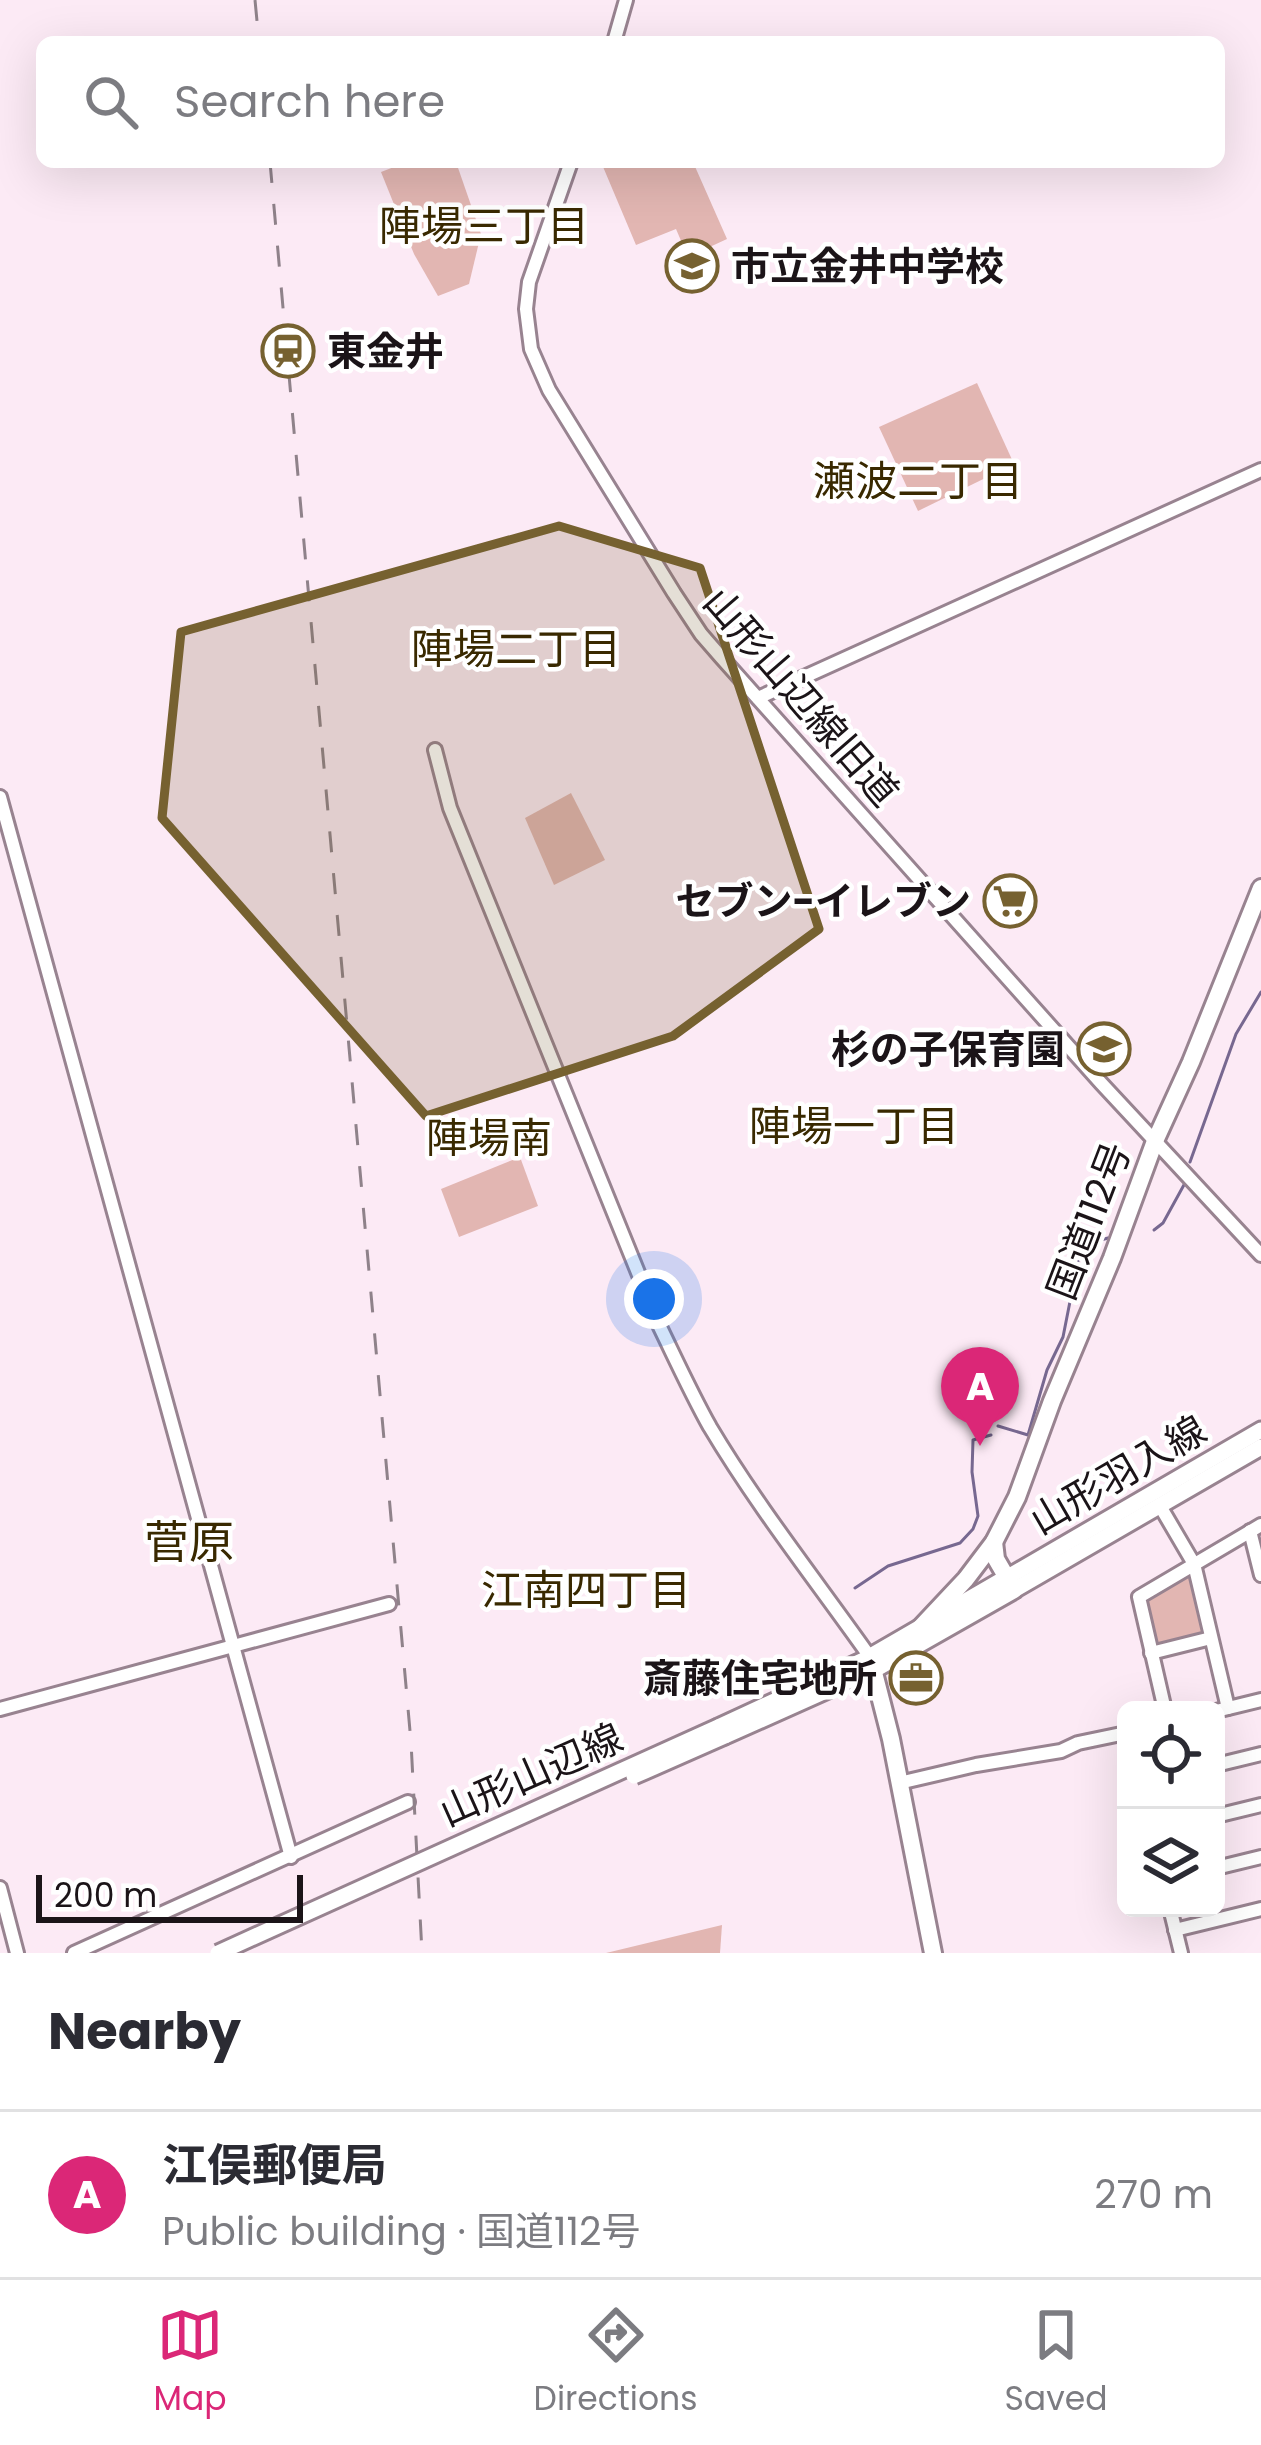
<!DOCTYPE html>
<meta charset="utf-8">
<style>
:root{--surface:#fff;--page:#f7f7f7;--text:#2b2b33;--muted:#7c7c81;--line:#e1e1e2;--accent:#db2777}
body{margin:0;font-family:Poppins,"Noto Sans JP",sans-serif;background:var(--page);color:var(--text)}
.controls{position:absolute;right:36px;bottom:36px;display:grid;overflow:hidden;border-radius:18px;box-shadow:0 12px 48px #0002}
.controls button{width:108px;height:108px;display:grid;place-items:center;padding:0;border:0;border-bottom:3px solid var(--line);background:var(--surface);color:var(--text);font:60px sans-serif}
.scale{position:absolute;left:36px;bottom:30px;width:267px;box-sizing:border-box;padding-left:12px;border:6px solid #1b1418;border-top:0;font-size:33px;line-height:42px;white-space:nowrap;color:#1b1418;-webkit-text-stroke:9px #fff;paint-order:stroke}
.you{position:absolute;left:654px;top:1299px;width:42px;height:42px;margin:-30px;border:9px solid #fff;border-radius:50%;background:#1a73e8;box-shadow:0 0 0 18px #1a73e833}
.badge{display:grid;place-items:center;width:78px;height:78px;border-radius:50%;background:var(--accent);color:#fff;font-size:39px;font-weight:700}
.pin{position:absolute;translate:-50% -99px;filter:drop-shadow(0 3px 6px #0008)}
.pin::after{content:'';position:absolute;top:63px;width:42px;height:36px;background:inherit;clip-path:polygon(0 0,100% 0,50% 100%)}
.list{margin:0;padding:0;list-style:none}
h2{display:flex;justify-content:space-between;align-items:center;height:156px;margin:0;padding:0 48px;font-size:51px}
h2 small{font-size:39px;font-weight:400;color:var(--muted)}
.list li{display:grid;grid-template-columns:78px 1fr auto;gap:36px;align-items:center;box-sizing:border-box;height:168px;padding:0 48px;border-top:3px solid var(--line)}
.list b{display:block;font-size:45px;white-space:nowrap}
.list p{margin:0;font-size:39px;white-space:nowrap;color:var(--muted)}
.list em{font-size:39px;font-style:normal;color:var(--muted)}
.icon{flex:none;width:66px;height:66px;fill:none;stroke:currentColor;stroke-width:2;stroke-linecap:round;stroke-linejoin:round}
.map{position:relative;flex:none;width:1261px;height:1953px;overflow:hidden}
.search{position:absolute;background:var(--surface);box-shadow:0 12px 48px #0002;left:36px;right:36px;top:36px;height:132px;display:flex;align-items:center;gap:30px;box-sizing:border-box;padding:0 42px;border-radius:18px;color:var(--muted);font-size:45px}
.sheet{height:324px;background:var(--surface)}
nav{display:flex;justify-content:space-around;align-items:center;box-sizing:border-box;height:168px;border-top:3px solid var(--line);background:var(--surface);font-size:33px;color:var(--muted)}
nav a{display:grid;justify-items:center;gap:6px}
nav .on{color:var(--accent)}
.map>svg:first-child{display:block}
.green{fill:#e2b6b2}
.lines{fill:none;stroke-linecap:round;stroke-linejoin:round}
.stream{stroke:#776890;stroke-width:3}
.minor-casing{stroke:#988390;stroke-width:18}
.major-casing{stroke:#988390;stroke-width:21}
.highway-casing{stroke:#988390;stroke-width:22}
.minor{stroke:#fff;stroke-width:12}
.major{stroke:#fff;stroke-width:15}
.highway{stroke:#fff;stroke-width:16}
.rail{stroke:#8f828a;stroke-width:3;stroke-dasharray:21 21;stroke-linecap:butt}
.major-bridge-casing{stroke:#988390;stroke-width:21;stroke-linecap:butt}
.major-bridge{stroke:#fff;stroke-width:15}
.marked{fill:#766130;fill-opacity:0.2;stroke:#766130;stroke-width:9;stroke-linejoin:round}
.labels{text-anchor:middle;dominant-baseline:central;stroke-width:9;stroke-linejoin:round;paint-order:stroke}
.poi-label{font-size:39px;font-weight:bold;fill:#1b1418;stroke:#fff;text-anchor:end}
.street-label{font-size:39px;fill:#1b1418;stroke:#fff}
.neighbourhood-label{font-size:42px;fill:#392900;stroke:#fff}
.quarter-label{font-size:45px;fill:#392900;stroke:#fff}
</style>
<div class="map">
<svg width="1261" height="1953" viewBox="0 0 1261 1953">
<rect width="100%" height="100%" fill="#fceaf5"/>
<g class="green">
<polygon points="407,162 456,162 481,234 469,284 438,296 414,254 381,172"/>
<polygon points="601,162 693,162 727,239 688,257 676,229 636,245"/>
<polygon points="977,383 1014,464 918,511 879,427"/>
<polygon points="571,793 605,860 554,885 525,818"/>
<polygon points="520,1157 538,1206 459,1237 441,1189"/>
<polygon points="1194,1564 1211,1638 1151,1653 1139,1597"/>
<polygon points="722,1925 720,1953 606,1953"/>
</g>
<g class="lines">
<g class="stream">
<polyline points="1190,1162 1236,1034 1261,992"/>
<polyline points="1154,1230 1163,1223 1185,1183"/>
<polyline points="1085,1252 1087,1244 1108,1238"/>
<polyline points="998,1426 1028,1435 1047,1370 1063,1337 1078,1261"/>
<polyline points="855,1588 888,1566 960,1543 973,1529 978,1516 972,1472 973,1440 991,1435"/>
</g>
<g class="minor-casing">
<g id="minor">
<polyline points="614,42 626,0"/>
<polyline points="571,162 529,282 526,309 531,349 549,390 674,593 701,634 721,657 1101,1083 1261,1255"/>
<polyline points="758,698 1261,470"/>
<path d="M435,750L450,808L660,1327C676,1360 692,1395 710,1427C757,1506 817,1582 870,1657"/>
<polyline points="0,797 291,1857"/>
<polyline points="1160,1506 1194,1564 1228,1708"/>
<polyline points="1250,1531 1261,1575"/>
<polyline points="1151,1653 1211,1638"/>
<polyline points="0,1709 389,1604"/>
<polyline points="1165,1710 1139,1597 1261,1525"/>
<polyline points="1216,1711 1261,1700"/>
<polyline points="1216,1765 1261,1754"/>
<polyline points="899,1783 976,1765 1061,1751 1078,1743 1126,1733"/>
<polyline points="1216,1816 1261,1805"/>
<polyline points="1216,1868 1261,1857"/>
<polyline points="0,1888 17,1953"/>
<polyline points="1170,1908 1181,1953"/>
<polyline points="1175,1930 1261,1909"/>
<polyline points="74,1953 408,1802"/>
</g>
</g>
<g class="major-casing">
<g id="major">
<polyline points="1008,1577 1261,1430"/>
<polyline points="1014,1590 1261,1447"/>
<polyline points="718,1727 870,1657"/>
<polyline points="725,1736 875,1669"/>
</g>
</g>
<g class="highway-casing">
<g id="highway">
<polyline points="920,1628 966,1579 994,1542 1017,1497 1052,1401 1112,1258 1155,1141 1191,1062 1261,888"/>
<polyline points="875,1669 1014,1590 996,1559 994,1542"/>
<polyline points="933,1953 891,1739 870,1657 1008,1577"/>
</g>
</g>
<use href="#minor" class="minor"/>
<use href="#major" class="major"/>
<use href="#highway" class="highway"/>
<g class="rail">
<polyline points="255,0 259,42"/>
<polyline points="270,162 411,1742 422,1953"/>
</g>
<g class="major-bridge-casing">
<g id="major-bridge">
<polyline points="634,1776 725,1736"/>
<polyline points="218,1953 718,1727"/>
</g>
</g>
<use href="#major-bridge" class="major-bridge"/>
</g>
<path class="marked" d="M559,526L700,568L819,929L673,1036L426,1116L162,818L181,632Z"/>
<defs>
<g id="school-ring" transform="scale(2.7)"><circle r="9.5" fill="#fff" stroke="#766130" stroke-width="1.5"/><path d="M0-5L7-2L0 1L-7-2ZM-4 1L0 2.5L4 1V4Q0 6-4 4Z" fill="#766130"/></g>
<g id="station-ring" transform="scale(2.7)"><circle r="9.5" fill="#fff" stroke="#766130" stroke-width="1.5"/><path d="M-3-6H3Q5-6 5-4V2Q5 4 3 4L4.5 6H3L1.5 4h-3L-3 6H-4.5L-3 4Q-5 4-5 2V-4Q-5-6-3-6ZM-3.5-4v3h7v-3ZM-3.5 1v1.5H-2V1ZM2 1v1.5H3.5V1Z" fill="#766130"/></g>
<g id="supermarket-ring" transform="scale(2.7)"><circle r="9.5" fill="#fff" stroke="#766130" stroke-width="1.5"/><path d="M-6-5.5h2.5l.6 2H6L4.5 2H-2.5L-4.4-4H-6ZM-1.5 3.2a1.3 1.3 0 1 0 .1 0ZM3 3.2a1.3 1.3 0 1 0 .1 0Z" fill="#766130"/></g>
<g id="office-ring" transform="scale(2.7)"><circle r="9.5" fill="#fff" stroke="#766130" stroke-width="1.5"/><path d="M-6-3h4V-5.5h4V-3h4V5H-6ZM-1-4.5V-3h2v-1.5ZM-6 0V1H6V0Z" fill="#766130"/></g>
</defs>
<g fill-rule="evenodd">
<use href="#school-ring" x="692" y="266"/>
<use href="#station-ring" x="288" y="351"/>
<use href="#supermarket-ring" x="1010" y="901"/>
<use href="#school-ring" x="1104" y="1049"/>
<use href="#office-ring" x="916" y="1678"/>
</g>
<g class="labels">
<g class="poi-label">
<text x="731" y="266" text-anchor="start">市立金井中学校</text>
<text x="327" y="351" text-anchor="start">東金井</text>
<text x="971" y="901">セブン-イレブン</text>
<text x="1065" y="1049">杉の子保育園</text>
<text x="877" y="1678">斎藤住宅地所</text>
</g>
<g class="street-label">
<text transform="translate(801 697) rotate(49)">山形山辺線旧道</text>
<text transform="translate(1089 1221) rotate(-69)">国道112号</text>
<text transform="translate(1118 1475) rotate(-30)">山形羽入線</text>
<text transform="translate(531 1775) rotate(-24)">山形山辺線</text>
</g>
<g class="neighbourhood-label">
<text x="484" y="226">陣場三丁目</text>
<text x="918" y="481">瀬波二丁目</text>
<text x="516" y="649">陣場二丁目</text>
<text x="854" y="1126">陣場一丁目</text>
<text x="489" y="1138">陣場南</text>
<text x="586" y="1590">江南四丁目</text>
</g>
<g class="quarter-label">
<text x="189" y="1542">菅原</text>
</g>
</g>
</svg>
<div class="controls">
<button><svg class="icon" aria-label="locate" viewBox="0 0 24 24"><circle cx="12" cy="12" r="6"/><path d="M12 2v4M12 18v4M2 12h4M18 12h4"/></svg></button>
<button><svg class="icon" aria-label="layers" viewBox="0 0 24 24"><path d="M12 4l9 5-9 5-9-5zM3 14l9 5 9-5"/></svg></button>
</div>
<div class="scale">200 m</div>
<div class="you"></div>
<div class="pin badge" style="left:980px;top:1446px">A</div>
<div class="search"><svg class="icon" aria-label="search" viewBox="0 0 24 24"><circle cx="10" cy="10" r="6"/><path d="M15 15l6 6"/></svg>Search here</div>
</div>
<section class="sheet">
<h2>Nearby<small></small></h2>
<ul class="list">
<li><span class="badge">A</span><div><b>江俣郵便局</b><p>Public building · 国道112号</p></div><em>270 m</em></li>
</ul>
</section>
<nav>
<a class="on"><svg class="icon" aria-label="map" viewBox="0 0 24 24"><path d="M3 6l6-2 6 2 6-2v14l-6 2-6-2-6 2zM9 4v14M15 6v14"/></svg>Map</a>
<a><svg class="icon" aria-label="directions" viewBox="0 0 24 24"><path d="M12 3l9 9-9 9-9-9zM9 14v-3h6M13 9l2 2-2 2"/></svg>Directions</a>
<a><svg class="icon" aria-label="saved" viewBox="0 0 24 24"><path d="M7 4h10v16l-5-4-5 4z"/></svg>Saved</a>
</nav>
